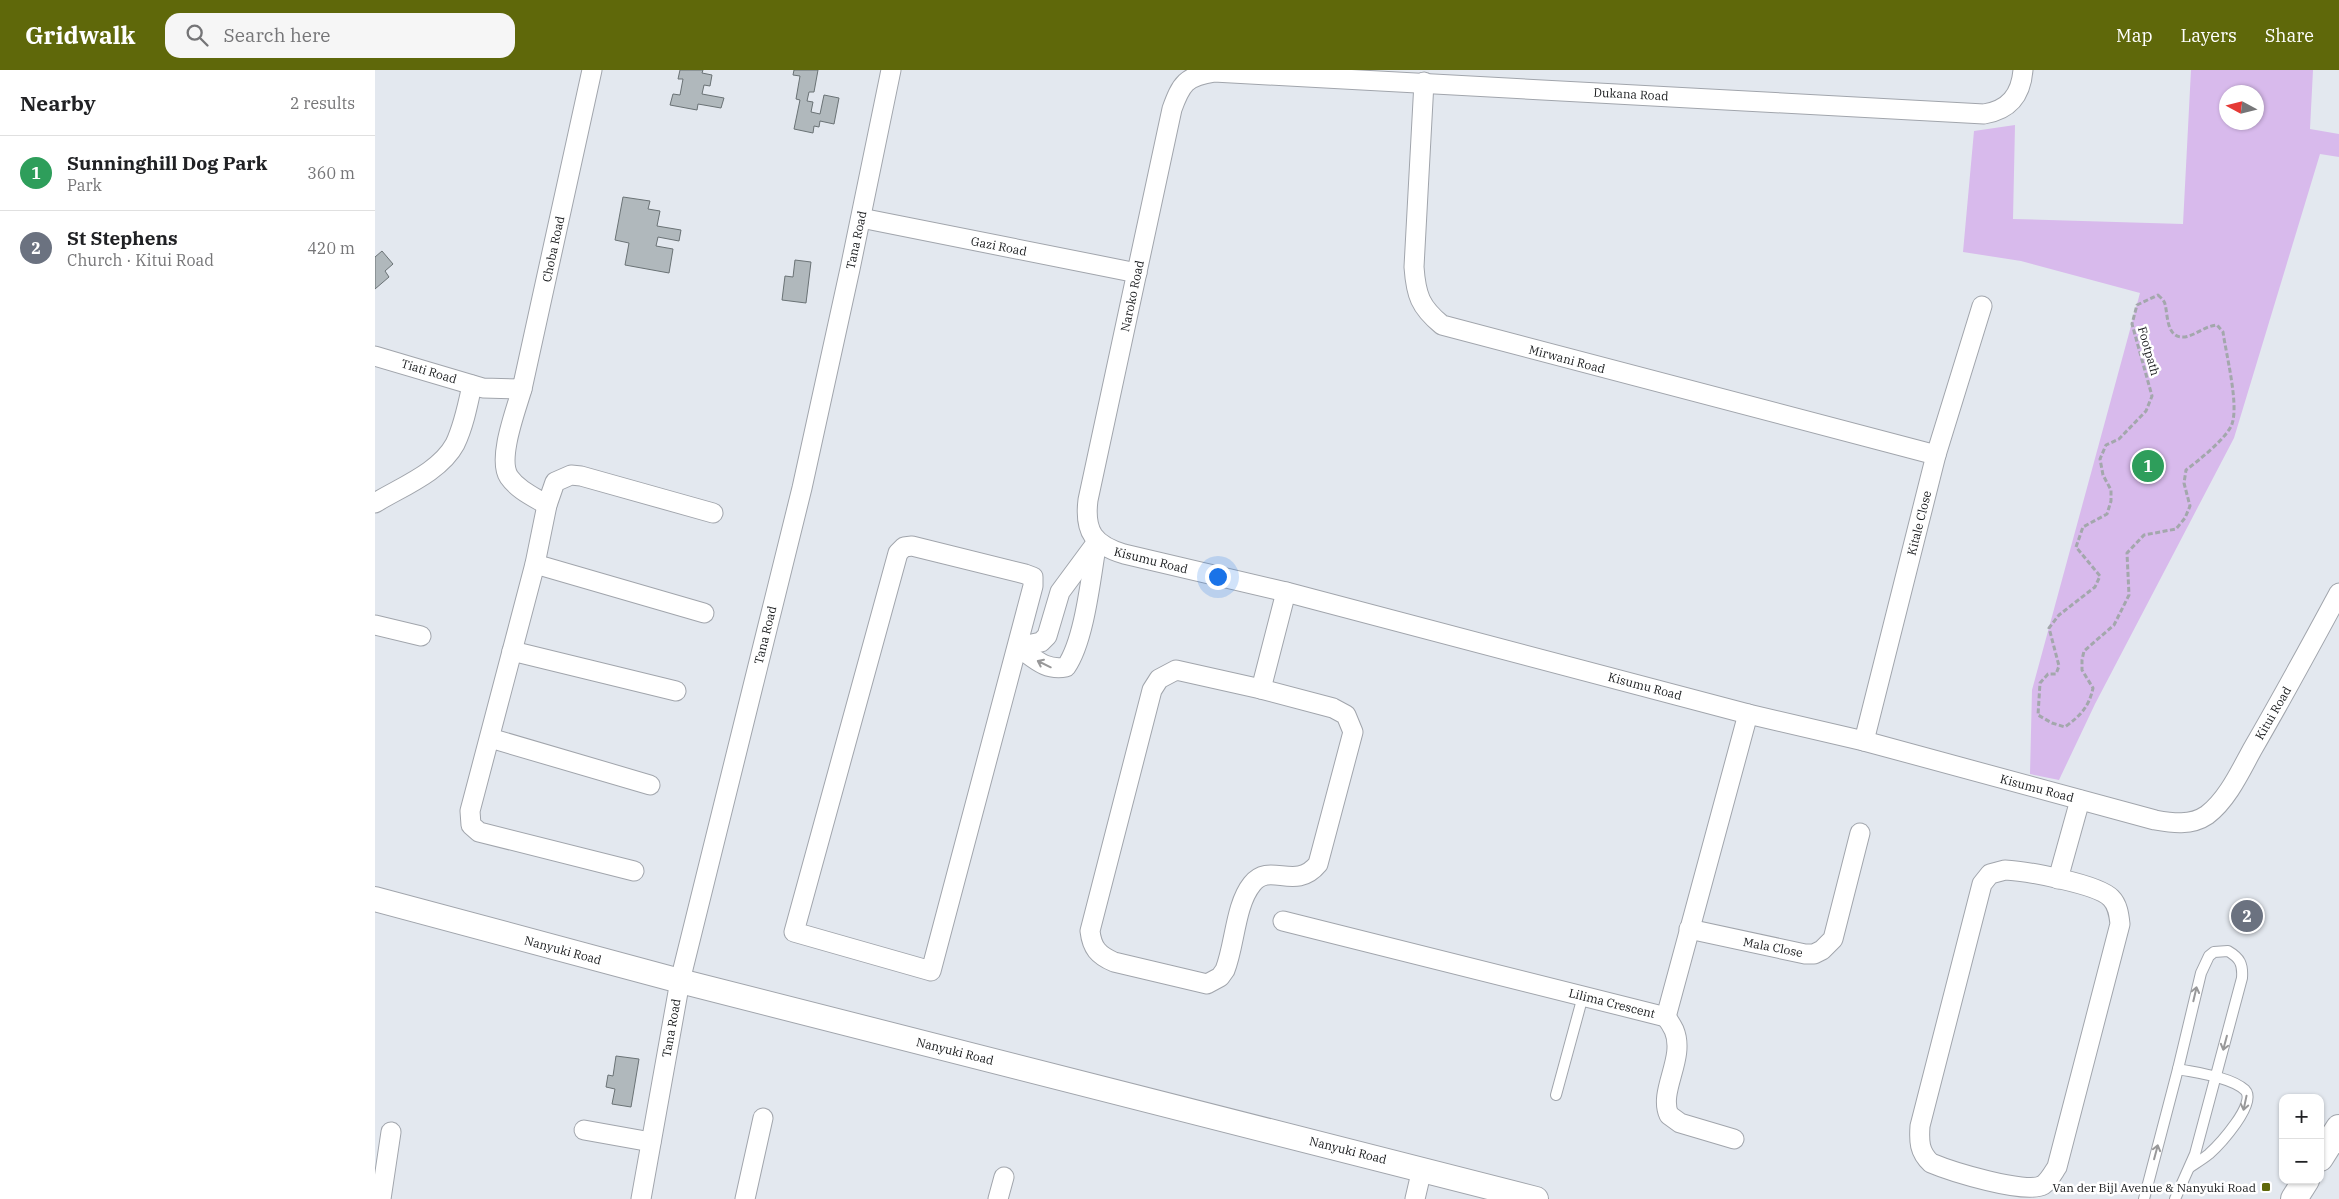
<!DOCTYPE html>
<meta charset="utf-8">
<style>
:root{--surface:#fff;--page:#f6f6f6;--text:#202124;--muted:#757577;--line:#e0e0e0;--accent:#5f680a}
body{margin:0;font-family:"IBM Plex Serif",serif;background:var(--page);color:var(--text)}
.controls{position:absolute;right:15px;bottom:15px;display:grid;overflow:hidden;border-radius:10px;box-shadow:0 1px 4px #0004}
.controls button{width:45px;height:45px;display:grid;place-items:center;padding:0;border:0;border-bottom:1px solid var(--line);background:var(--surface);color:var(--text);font:25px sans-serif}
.compass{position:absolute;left:1844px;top:15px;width:45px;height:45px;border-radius:50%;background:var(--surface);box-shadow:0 1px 4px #0004;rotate:277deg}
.you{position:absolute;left:842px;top:506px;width:18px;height:18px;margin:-12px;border:4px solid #fff;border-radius:50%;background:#1a73e8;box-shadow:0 0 0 8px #1a73e833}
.badge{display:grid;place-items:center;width:32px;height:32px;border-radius:50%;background:var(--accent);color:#fff;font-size:16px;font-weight:700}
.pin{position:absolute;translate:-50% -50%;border:2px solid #fff;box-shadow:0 1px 5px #0006}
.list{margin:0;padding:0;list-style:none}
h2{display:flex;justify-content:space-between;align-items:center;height:65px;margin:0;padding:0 20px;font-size:21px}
h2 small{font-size:16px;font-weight:400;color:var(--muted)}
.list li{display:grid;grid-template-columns:32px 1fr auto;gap:15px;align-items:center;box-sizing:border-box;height:75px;padding:0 20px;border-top:1px solid var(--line)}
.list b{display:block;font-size:19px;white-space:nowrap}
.list p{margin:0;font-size:16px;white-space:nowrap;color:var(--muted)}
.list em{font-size:16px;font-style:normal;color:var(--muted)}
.icon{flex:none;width:28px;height:28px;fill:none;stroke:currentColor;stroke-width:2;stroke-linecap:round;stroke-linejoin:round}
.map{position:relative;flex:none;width:1964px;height:1129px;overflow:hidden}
header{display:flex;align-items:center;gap:30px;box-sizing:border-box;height:70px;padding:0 25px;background:var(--accent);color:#fff}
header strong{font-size:24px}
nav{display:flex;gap:28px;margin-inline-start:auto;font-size:18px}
.search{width:350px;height:45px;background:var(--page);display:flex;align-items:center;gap:12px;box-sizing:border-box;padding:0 18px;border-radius:15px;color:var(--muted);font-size:19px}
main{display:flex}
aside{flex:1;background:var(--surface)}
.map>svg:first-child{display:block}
.green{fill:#d8baec;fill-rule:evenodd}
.building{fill:#b0b8bc;stroke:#6a7275}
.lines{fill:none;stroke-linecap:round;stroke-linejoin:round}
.service-casing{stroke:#a1a5ac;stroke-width:12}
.minor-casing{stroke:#a1a5ac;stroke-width:21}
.tertiary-casing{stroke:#a1a5ac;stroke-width:26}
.secondary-casing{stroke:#a1a5ac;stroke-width:28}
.path{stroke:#a3a7ac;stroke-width:3;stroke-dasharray:5 2.5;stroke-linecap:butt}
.service{stroke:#fff;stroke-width:10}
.minor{stroke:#fff;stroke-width:19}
.tertiary{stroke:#fff;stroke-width:24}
.secondary{stroke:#fff;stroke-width:26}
.oneway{stroke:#989899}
.poi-dot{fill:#5f680a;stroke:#fff;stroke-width:2}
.labels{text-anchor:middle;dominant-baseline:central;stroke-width:5;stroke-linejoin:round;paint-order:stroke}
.street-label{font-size:12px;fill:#191b1d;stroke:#fff}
.poi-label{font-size:12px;fill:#191b1d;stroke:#fff;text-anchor:end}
</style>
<header>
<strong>Gridwalk</strong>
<div class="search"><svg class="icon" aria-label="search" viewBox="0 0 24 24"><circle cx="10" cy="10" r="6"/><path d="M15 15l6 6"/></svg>Search here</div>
<nav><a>Map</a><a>Layers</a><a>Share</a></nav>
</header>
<main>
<aside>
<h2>Nearby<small>2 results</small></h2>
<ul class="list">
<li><span class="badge" style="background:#2e9e5b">1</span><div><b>Sunninghill Dog Park</b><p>Park</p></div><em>360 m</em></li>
<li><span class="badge" style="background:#6b7280">2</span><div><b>St Stephens</b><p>Church · Kitui Road</p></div><em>420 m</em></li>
</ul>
</aside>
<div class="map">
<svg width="1964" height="1129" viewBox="0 0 1964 1129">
<rect width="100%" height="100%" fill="#e3e8ef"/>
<path class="green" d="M1816,0H1938L1935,59L1964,64V87L1945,84L1859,368L1720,634L1684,710L1655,704L1657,620L1765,223L1646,191L1588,182L1599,61L1640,55L1638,149L1808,154ZM1852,22H1882V52H1852Z"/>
<g class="building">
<polygon points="305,0 328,0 327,3 337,5 335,16 329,15 327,24 349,28 346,38 323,34 322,40 295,35 298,24 305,25 308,9 303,9"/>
<polygon points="419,0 443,0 439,22 434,22 432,31 438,32 436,42 445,44 449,25 464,28 459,54 445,51 444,57 439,56 438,63 419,59 425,30 421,29 425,6 418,5"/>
<polygon points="248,127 275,131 273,139 285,141 282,156 306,160 304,171 283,167 281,176 298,179 294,203 250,195 254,173 240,170"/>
<polygon points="7,181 18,194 10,201 14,207 0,219 0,187"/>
<polygon points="420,190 436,192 431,233 407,230 410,206 418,207"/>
<polygon points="241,986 264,989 256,1037 237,1034 240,1019 231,1017 233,1005 238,1006"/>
</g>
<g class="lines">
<g class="service-casing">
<g id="service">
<path d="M1803,999C1822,1003 1856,1007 1870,1020C1883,1033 1844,1075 1834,1084C1828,1089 1821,1093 1815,1097"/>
<polyline points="1181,1025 1208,926"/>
<path d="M1769,1129L1803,999L1826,903L1834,886L1839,882L1853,881C1865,888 1868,894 1867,908L1820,1084L1800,1129"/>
</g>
</g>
<g class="minor-casing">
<g id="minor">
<path d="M1648,0C1646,25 1634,40 1609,44L839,2C811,6 806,14 797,39L713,430C709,462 719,475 749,484L911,522L1373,644L1489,671L1780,750C1797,753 1816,756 1832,745C1852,730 1865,702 1877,680C1907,628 1936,575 1964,523"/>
<path d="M1049,12L1039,197C1041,225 1045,237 1067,255L1561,385"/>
<polyline points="486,148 762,203"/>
<polyline points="0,286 108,318 147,319 217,0"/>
<path d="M147,319C141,340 122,389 134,407C143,420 159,427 172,435"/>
<path d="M0,433C26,417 65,402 80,374C89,355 93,334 97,315"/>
<polygon points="537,476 650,504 658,507 658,516 556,901 419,862 523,483 529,477"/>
<polyline points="160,494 329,543"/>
<polyline points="0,555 46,566"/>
<path d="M643,577C659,588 670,601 691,597C710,570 716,505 722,471"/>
<polyline points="643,577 666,572 672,566 685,522 719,476"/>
<polyline points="137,581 301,621"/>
<path d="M801,600L886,619L958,638L971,645L978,662L943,794C920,822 895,791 877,814C860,835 860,875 850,900L845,907L832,914L739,892C723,885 717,878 715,861L777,620L784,609Z"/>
<polyline points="886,619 911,522"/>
<polyline points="115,668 275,715"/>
<polyline points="1489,671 1561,385 1607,236"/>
<path d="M1630,800C1651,801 1723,814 1736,828C1743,835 1744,845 1745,854L1682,1097C1678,1103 1674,1111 1668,1115C1651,1125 1575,1101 1556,1093C1544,1082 1544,1071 1545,1056L1607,814L1615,804Z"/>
<polyline points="259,801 104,762 96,755 95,741 160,494 172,435 180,412 196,405 206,406 338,443"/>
<polyline points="1683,809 1705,730"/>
<polyline points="908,851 1291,947 1373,644"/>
<polyline points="1314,859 1430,884 1439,884 1447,880 1458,869 1485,763"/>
<path d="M1291,947C1294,951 1297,956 1299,960C1311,988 1283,1021 1294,1045L1305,1053L1359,1069"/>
<polyline points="209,1060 276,1072"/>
<polyline points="6,1129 16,1062"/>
<polyline points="266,1129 305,911 427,418 475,199 516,0"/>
<polyline points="370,1129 388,1048"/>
<polyline points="623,1129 629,1107"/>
<polyline points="1040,1129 1047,1099"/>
</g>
</g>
<g class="tertiary-casing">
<polyline id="tertiary" points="0,829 305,911 1161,1129"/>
</g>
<g class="secondary-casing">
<g id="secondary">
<polyline points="1945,1088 1964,1058"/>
<polyline points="1919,1129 1931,1110"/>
</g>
</g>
<path class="path" d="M1783,225C1786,228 1789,230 1790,234C1793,245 1791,269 1810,267C1821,265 1830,256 1842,255L1848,262C1851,284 1864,334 1857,354C1852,368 1823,391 1811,400L1809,413L1815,436L1810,448L1801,459L1769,465L1752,483L1754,525L1739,555L1709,581L1707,590V600L1718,618C1714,637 1705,646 1690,657L1677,653L1663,645L1665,613L1673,604H1681L1684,596L1674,558L1684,545L1720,517L1725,506L1701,477L1708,457L1732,444L1736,431V420L1728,405L1725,389L1731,375L1744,369L1771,341L1777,326L1757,254L1762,235Z"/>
<use href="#service" class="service"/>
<use href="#minor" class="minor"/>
<use href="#tertiary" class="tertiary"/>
<use href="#secondary" class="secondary"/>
</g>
<defs><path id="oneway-shaft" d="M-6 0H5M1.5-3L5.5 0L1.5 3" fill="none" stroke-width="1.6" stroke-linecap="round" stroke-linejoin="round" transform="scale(1.25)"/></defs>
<g class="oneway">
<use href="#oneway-shaft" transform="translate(669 594) rotate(-154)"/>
<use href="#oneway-shaft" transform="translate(1820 924) rotate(-77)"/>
<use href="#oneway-shaft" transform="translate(1850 973) rotate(105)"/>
<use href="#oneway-shaft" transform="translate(1870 1033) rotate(102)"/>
<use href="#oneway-shaft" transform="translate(1781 1082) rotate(-75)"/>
</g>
<rect class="poi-dot" x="1886" y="1112" width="10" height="10" rx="2.5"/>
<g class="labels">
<g class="street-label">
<text transform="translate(1256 24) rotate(3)">Dukana Road</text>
<text transform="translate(481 170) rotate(-78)">Tana Road</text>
<text transform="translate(624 176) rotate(11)">Gazi Road</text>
<text transform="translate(178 179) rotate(-78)">Choba Road</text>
<text transform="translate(757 226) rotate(-78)">Naroko Road</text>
<text transform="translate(1774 281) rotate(74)">Footpath</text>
<text transform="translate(1192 289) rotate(15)">Mirwani Road</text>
<text transform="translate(54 301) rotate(17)">Tiati Road</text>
<text transform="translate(1544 453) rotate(-76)">Kitale Close</text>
<text transform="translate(776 490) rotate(14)">Kisumu Road</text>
<text transform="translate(390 565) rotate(-76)">Tana Road</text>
<text transform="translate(1270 616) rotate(15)">Kisumu Road</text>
<text transform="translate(1898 643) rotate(-60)">Kitui Road</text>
<text transform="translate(1662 718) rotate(15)">Kisumu Road</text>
<text transform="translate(1398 877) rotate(11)">Mala Close</text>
<text transform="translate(188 880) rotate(15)">Nanyuki Road</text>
<text transform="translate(1237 933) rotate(14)">Lilima Crescent</text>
<text transform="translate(296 958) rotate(-80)">Tana Road</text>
<text transform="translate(580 981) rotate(14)">Nanyuki Road</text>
<text transform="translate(973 1080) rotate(14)">Nanyuki Road</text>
</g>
<g class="poi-label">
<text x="1881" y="1117">Van der Bijl Avenue &amp; Nanyuki Road</text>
</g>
</g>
</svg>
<div class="controls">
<button>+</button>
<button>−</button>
</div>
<svg class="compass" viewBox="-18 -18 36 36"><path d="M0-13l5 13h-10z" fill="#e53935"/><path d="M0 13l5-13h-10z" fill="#757577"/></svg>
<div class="you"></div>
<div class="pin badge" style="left:1773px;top:396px;background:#2e9e5b">1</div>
<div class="pin badge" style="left:1872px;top:846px;background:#6b7280">2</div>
</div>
</main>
